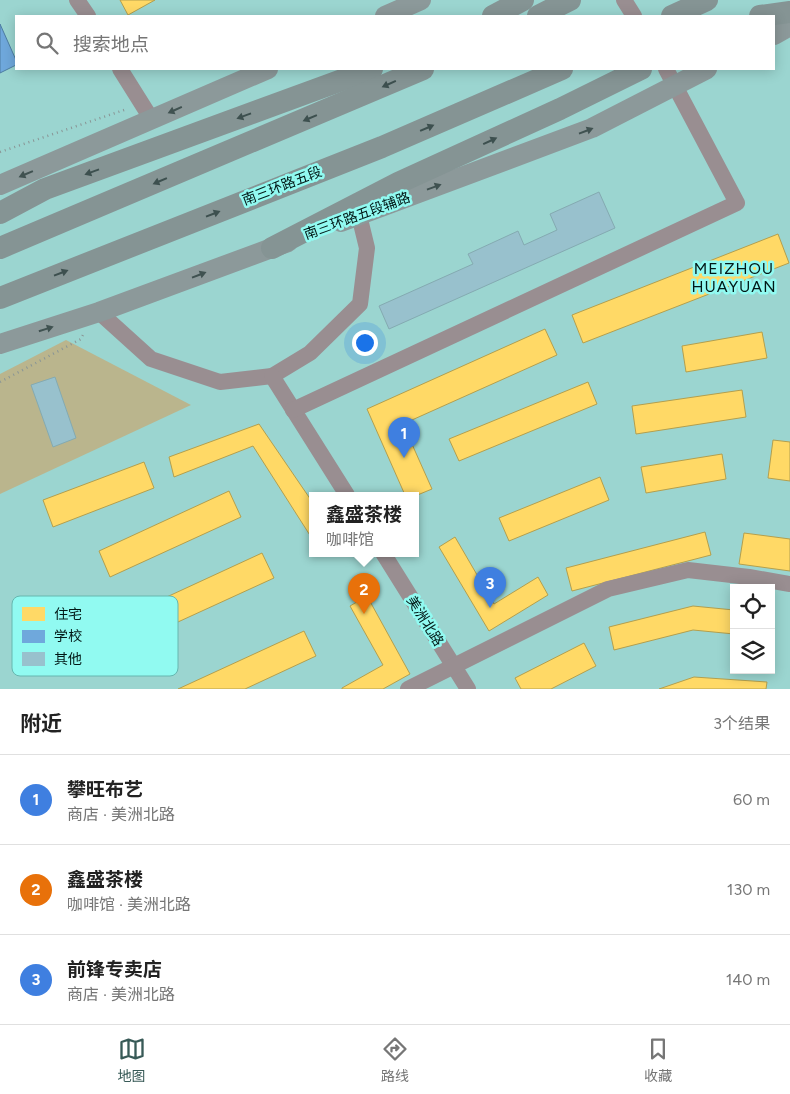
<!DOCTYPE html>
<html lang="zh">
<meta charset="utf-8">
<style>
:root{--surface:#fff;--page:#f6f6f6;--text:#222;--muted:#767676;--line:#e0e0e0;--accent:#385a57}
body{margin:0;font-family:Figtree,"Noto Sans SC",sans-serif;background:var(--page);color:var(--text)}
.controls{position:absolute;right:15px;bottom:15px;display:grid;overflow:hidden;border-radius:0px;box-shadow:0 2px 12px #0003}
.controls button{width:45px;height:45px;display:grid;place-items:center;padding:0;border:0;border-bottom:1px solid var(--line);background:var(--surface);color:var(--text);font:25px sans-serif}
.you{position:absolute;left:364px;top:342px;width:18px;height:18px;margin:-12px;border:4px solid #fff;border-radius:50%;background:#1a73e8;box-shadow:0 0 0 8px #1a73e833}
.badge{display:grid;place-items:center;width:32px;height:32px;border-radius:50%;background:var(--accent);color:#fff;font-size:16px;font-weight:700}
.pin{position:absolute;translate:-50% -41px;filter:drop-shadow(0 1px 2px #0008)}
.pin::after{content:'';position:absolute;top:26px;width:18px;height:15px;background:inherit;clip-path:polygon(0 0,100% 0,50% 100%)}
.popup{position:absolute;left:309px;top:492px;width:110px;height:65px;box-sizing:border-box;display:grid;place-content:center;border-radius:0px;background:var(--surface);filter:drop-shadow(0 1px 4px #0005);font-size:16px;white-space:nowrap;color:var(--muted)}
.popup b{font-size:19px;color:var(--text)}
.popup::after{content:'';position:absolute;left:50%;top:100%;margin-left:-10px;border:10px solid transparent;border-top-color:var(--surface)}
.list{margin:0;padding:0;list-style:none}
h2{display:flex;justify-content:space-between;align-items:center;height:65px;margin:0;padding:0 20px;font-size:21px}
h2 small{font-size:16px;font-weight:400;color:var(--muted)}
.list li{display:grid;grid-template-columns:32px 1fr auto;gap:15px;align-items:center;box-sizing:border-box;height:90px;padding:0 20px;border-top:1px solid var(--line)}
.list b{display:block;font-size:19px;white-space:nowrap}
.list p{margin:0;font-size:16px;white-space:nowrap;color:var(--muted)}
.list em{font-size:16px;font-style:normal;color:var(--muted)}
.icon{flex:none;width:28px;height:28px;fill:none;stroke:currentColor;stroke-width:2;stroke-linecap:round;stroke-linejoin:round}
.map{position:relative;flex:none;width:790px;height:689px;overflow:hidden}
.search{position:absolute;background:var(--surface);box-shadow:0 2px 12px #0003;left:15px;right:15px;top:15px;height:55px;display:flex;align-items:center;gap:12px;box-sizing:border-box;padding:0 18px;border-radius:0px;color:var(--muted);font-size:19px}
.sheet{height:335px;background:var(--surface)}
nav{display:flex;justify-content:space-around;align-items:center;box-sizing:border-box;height:70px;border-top:1px solid var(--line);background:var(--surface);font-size:14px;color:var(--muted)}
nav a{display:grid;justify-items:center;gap:2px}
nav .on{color:var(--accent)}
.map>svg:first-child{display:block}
.green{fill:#bab58d}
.homes{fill:#ffd966;stroke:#b39f4e}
.schools{fill:#6fa8dc;stroke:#4e7da1}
.building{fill:#98c1cd;stroke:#84aab1}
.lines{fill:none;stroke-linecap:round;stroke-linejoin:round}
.path{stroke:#899595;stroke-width:2.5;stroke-dasharray:1 4;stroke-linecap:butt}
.minor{stroke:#998e91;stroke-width:16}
.major{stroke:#8c999a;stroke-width:20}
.highway{stroke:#859494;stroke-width:22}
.oneway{fill:#3d504f}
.oneway2{fill:#405251}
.labels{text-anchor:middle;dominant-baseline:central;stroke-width:5;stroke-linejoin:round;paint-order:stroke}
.street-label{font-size:14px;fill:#021816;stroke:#91faf1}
.quarter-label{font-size:16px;letter-spacing:1px;fill:#021816;stroke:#91faf1}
.key{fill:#91faf1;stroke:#66b6af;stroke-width:1}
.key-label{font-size:14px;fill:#021816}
</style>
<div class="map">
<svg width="790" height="689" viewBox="0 0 790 689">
<rect width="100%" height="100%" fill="#9bd5d0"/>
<polygon class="green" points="66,340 191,405 0,494 0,374"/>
<g class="homes">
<polygon points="120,0 155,0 128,15"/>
<polygon points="778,234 789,263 583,343 572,315"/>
<polygon points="545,329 557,355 403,424 432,489 415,496 405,495 367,409"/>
<polygon points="762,332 767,358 686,372 682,346"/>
<polygon points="588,382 597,404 459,461 449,439"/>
<polygon points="742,390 746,417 636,434 632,406"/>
<polygon points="259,424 313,503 313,540 253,446 174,477 169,457"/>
<polygon points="773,440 790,442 790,481 768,478"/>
<polygon points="722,454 726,479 646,493 641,467"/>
<polygon points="144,462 154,488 53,527 43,500"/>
<polygon points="600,477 609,500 509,541 499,518"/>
<polygon points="229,491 241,517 110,577 99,551"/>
<polygon points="705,532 711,555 572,591 566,568"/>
<polygon points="744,533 790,539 790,571 739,564"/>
<polygon points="455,537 494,604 538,577 548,595 489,631 439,547"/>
<polygon points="262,553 274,578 143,638 132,613"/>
<polygon points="367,596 410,674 383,689 342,689 342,688 383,665 350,606"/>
<polygon points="693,606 734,610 734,634 693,630 614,650 609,627"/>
<polygon points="304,631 316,656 245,689 178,689"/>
<polygon points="584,643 596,666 551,689 521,689 515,678"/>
<polygon points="694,677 767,682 766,689 659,689"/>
</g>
<polygon class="schools" points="0,24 16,60 16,65 0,73"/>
<g class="building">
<polygon points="599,192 615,228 389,329 379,306 473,264 468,254 518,231 524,245 557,230 550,214"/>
<polygon points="55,377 76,438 53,447 31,385"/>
</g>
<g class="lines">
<g class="path">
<polyline points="0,152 127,109"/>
<polyline points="0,382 81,339 83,335"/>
</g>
<g class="minor">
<polyline points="77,0 88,16"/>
<polyline points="624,0 634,16"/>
<polyline points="120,69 152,120"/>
<polyline points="99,312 151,359 220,382 272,376 310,353 360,304 367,248 359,215"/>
<polyline points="272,376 347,495"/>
<polyline points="293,410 737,203 666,69"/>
<polyline points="383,553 468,689"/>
<polyline points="408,689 608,589 688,570 749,577 790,584"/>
</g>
<g class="major">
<polyline points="385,16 421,0"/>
<polyline points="774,35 790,26"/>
<polyline points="0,185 268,69"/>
<polyline points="341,222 592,128 707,69"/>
<polyline points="0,344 99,312 288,242"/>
</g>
<g class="highway">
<polyline points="493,16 523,0"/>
<polyline points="538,16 570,0"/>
<polyline points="672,16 707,0"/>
<polyline points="760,16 790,12"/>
<polyline points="0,213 45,189 372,69"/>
<polyline points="0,248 423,69"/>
<polyline points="272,248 398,183 560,109 641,69"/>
<polyline points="0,298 382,147 562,69"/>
</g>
</g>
<defs><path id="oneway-solid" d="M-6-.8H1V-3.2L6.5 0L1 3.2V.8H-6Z" transform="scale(1.25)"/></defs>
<g class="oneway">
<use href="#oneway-solid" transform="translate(389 84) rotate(156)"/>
<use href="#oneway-solid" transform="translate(244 116) rotate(160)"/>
<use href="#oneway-solid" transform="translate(310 118) rotate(157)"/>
<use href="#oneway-solid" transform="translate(427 128) rotate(-23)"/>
<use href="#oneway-solid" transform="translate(490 141) rotate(-25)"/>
<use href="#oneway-solid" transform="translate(92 172) rotate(160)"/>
<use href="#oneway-solid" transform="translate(160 181) rotate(157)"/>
<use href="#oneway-solid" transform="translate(213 214) rotate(-21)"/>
<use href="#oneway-solid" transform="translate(61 273) rotate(-21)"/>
</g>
<g class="oneway2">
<use href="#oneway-solid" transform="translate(175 110) rotate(156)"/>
<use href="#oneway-solid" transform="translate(586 131) rotate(-21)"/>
<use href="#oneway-solid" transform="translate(26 174) rotate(157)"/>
<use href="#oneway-solid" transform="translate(434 187) rotate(-20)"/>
<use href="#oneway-solid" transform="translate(199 275) rotate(-21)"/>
<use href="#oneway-solid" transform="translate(46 329) rotate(-18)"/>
</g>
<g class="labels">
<g class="street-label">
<text transform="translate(282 186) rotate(-21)">南三环路五段</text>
<text transform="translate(357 216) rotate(-20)">南三环路五段辅路</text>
<text transform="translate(425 621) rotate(58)">美洲北路</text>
</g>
<g class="quarter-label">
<text x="734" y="268">MEIZHOU<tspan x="734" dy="18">HUAYUAN</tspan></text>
</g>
</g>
<rect x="12" y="596" width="166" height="80" rx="8" class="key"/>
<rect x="22" y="607" width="23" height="14" fill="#ffd966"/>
<rect x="22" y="630" width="23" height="13" fill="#6fa8dc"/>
<rect x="22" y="652" width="23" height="14" fill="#98c1cd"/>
<g class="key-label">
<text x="54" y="619">住宅</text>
<text x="54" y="641">学校</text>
<text x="54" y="664">其他</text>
</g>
</svg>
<div class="controls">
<button><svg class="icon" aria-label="locate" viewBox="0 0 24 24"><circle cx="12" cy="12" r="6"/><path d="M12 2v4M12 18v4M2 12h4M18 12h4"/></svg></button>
<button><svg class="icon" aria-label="layers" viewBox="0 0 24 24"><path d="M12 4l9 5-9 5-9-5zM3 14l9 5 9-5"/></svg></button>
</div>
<div class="you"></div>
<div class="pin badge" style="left:404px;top:458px;background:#3f7fe0">1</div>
<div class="pin badge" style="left:364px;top:614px;background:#e8710a">2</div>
<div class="popup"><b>鑫盛茶楼</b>咖啡馆</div>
<div class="pin badge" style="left:490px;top:608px;background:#3f7fe0">3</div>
<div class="search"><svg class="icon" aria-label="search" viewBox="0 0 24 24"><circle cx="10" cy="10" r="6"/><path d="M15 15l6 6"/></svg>搜索地点</div>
</div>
<section class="sheet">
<h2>附近<small>3个结果</small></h2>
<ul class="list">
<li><span class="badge" style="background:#3f7fe0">1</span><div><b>攀旺布艺</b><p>商店 · 美洲北路</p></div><em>60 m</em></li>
<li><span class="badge" style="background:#e8710a">2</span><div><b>鑫盛茶楼</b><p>咖啡馆 · 美洲北路</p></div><em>130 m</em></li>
<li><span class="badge" style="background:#3f7fe0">3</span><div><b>前锋专卖店</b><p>商店 · 美洲北路</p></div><em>140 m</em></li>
</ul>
</section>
<nav>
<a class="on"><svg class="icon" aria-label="map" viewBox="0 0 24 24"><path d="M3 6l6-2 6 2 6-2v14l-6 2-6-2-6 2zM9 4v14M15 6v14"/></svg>地图</a>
<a><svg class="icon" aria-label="directions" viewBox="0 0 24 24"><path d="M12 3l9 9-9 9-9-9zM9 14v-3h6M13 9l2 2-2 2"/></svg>路线</a>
<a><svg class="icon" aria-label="saved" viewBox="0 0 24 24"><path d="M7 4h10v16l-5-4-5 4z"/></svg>收藏</a>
</nav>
